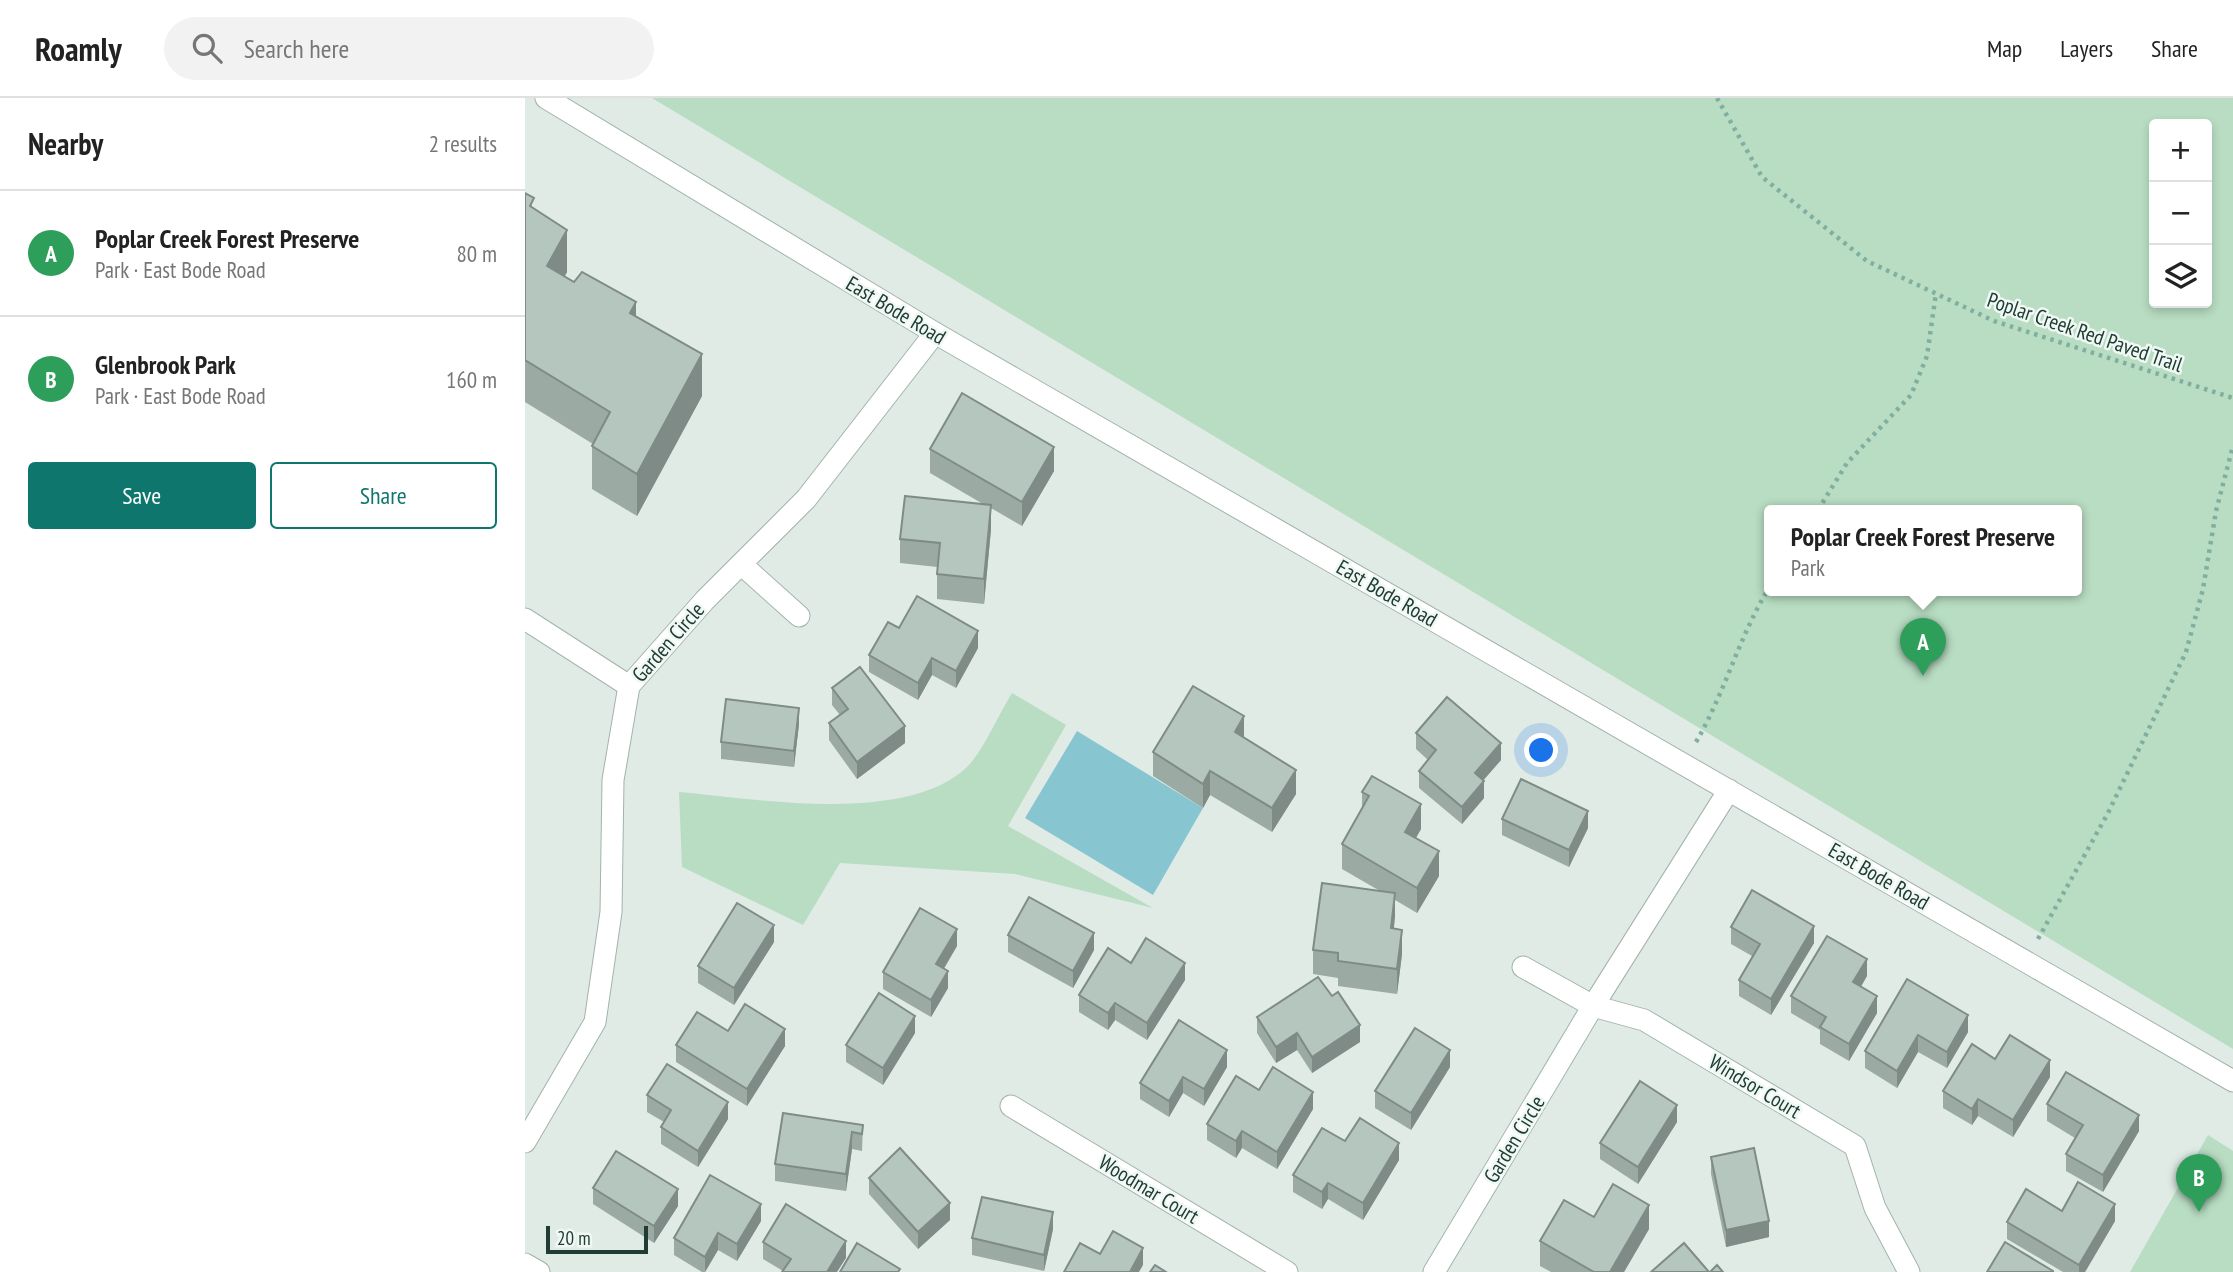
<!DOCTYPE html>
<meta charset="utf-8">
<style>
:root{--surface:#fff;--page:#f2f2f2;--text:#222;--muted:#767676;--line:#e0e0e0;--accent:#0f766e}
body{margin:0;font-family:"PT Sans Narrow",sans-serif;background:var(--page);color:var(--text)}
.controls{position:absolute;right:21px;top:21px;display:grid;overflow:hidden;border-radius:7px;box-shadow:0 4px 10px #0003}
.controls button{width:63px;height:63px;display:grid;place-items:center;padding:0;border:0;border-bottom:2px solid var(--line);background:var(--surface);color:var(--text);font:35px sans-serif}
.scale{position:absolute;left:21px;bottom:18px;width:102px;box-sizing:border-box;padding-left:7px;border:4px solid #203c35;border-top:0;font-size:19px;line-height:24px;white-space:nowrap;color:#203c35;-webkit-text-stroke:5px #f0f8f4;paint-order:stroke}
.you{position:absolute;left:1017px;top:653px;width:24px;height:24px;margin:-18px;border:5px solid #fff;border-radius:50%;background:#1a73e8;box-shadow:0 0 0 10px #1a73e833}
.badge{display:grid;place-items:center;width:46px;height:46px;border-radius:50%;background:var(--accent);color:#fff;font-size:23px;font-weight:700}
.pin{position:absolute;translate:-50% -58px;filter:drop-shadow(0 2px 4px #0008)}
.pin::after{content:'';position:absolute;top:37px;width:24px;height:21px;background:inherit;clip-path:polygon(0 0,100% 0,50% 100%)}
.popup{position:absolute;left:1239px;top:407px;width:318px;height:91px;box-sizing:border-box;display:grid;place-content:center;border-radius:7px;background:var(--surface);filter:drop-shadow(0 2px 5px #0005);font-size:23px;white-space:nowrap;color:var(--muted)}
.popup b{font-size:26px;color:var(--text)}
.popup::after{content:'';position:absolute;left:50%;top:100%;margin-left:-14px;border:14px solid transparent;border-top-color:var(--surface)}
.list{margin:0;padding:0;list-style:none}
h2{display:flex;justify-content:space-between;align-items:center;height:91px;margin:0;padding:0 28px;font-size:30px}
h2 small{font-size:23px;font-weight:400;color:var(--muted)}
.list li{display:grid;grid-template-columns:46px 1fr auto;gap:21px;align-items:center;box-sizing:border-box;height:126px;padding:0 28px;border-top:2px solid var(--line)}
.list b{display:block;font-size:26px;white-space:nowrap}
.list p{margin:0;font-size:23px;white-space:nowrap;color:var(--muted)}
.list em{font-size:23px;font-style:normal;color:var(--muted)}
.actions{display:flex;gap:14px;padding:21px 28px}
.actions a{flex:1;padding:16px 0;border:2px solid var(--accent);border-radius:7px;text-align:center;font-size:24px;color:var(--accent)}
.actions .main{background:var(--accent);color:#fff}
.icon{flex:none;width:38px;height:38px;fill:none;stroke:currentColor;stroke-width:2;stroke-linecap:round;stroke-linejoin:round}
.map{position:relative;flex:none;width:1708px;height:1174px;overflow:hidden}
header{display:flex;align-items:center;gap:42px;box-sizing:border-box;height:98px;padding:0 35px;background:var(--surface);border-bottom:2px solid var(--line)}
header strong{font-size:33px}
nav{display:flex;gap:38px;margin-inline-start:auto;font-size:24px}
.search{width:490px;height:63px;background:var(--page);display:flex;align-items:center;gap:18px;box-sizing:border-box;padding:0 24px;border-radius:38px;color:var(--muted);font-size:26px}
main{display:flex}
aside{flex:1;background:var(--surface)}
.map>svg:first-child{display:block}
.green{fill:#b8ddc2;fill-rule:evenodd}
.water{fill:#87c5d1}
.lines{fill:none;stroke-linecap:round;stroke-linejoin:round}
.minor-casing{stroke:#a3b3ad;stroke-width:23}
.path{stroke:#80afa1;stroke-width:4.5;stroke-dasharray:3.5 5;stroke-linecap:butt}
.minor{stroke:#fff;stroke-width:21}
.wall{fill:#9caaa4}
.shaded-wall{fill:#7f8b86}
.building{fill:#b5c6bf;stroke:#7f8b86;stroke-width:2}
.labels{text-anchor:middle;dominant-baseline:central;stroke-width:5;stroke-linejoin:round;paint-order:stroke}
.street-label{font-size:21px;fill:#203c35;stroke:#f0f8f4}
</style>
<header>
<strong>Roamly</strong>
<div class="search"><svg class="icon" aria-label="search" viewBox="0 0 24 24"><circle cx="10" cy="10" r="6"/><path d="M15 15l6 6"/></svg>Search here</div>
<nav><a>Map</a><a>Layers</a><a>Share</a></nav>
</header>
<main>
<aside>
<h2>Nearby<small>2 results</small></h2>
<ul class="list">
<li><span class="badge" style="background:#2e9e5b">A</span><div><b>Poplar Creek Forest Preserve</b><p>Park · East Bode Road</p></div><em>80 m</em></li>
<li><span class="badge" style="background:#2e9e5b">B</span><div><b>Glenbrook Park</b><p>Park · East Bode Road</p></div><em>160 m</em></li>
</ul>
<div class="actions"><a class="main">Save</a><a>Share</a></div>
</aside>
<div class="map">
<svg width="1708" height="1174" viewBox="0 0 1708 1174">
<rect width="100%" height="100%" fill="#e0ebe6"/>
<g class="green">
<path d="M127,0H1708V951ZM1629,26H1682V205H1629ZM1244,412H1552V492H1244Z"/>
<path d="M487,595L541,627L483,728L628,810L490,776L315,765L278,827L157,769L154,694C231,701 382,727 442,669C457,655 475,614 487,595Z"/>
<polygon points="1683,1037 1708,1053 1708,1174 1605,1174"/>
</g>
<polygon class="water" points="552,633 678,710 628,797 500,720"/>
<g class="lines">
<g class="minor-casing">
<g id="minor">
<polyline points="21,0 410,235 1708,983"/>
<polyline points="216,466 274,518"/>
<polyline points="0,521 104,588"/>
<polyline points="998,869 1068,908 1119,922 1330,1048 1350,1110 1384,1174"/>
<polyline points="486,1008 762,1174"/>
<polyline points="0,1044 70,924 86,814 88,682 104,588 180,502 281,401 410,235"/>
<polyline points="0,1166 14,1174"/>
<polyline points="909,1174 1068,908 1204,692"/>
</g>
</g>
<g class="path">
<polyline points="1192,0 1237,79 1342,163 1469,223 1708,300"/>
<polyline points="1293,412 1322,365 1386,297 1402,258 1411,195"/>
<path d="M1171,644C1200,595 1214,538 1244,490"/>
<polyline points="1513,841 1583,715 1661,554 1678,491 1691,413 1708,348"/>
</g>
<use href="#minor" class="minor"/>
</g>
<g class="wall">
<polygon points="0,95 42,174 39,179 111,219 177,298 112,418 67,391 67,348 68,346 0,304"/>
<polygon points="405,351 529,373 497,428 466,410 466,431 459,506 412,501 412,469 375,465 375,441 458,406 405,375"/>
<polygon points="374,530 453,550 431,590 407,577 393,602 344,574 344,557"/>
<polygon points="307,590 380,645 332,681 304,642 304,625 315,617 307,607"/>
<polygon points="274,626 269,669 196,661 196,644"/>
<polygon points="891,635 976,662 958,682 959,700 937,726 894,690 894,673 903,662 891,651"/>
<polygon points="719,639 771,696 747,734 685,697 678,710 628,678 628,654"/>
<polygon points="837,694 896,731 891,740 914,778 892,815 870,802 869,831 877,856 872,896 813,888 813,880 788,876 788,852 855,793 817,771 817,746 837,711"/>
<polygon points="977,721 1063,730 1044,769 977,737"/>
<polygon points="1206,829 1289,845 1246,917 1214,898 1214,882 1227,858 1206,846"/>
<polygon points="483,837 569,852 548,890 483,854"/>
<polygon points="249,844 209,907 173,885 173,868"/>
<polygon points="432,848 419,871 423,890 406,919 358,891 358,874"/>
<polygon points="606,865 660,882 622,942 590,922 583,932 554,914 554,897"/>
<polygon points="1342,878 1336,889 1352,915 1324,963 1295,946 1295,932 1266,915 1266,898"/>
<polygon points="1382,881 1443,934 1422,970 1393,954 1372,990 1340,970 1340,953"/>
<polygon points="732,919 835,944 787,975 772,952 751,965 732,935"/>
<polygon points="203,933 260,948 222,1008 151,964 151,947"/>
<polygon points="390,935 358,987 321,964 321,947"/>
<polygon points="1470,961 1525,979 1488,1039 1453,1018 1447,1027 1418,1010 1418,993"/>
<polygon points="702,969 679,1008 658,995 644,1019 615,1001 615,985"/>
<polygon points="925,969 886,1032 850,1010 850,993"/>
<polygon points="734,992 788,1011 752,1071 717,1050 711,1060 682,1042 682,1026"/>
<polygon points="122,997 203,1021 173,1069 136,1046 136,1029 139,1024 122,1014"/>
<polygon points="1522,1006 1614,1033 1578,1094 1541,1073 1541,1056 1550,1040 1522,1023"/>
<polygon points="1152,1024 1113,1086 1075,1061 1075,1045"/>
<polygon points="338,1027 337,1053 327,1051 321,1093 250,1083 250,1066"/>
<polygon points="1186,1059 1244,1139 1201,1149 1186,1076"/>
<polygon points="874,1062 838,1122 803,1101 797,1111 768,1094 768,1077"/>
<polygon points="344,1080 425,1122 393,1151 344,1096"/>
<polygon points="68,1090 153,1108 129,1145 68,1106"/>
<polygon points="1537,1113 1590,1123 1560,1174 1538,1174 1482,1141 1482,1124"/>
<polygon points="236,1123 212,1163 193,1152 180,1174 177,1174 149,1157 149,1140"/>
<polygon points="528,1131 519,1173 447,1157 447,1140"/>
<polygon points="1124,1131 1099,1174 1026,1174 1015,1168 1015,1143"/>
<polygon points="238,1144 321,1160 258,1173 238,1161"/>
</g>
<g class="shaded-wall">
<polygon points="42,132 42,174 22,211 22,168"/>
<polygon points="111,204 111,247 105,215"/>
<polygon points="177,256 177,298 112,418 112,376"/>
<polygon points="529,349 529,373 497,428 497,404"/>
<polygon points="466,407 466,431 459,506 459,481"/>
<polygon points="453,533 453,550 431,590 431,573"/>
<polygon points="407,560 407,577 393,602 393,585"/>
<polygon points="274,610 274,626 269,669 269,653"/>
<polygon points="719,618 719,642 710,634"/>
<polygon points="380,628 380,645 332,681 332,664"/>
<polygon points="976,645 976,662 950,692 950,675"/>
<polygon points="771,672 771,696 747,734 747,710"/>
<polygon points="685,673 685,697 678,710 678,686"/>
<polygon points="959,683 959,700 937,726 937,709"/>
<polygon points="896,706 896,731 880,758 880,734"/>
<polygon points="1063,713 1063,730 1044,769 1044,752"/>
<polygon points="914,753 914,778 892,815 892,790"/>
<polygon points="870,795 870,819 866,855 866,830"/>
<polygon points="249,827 249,844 209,907 209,890"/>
<polygon points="1289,828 1289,845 1246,917 1246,901"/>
<polygon points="432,831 432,848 411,883 411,866"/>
<polygon points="877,832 877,856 872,896 872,871"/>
<polygon points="569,835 569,852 548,890 548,873"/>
<polygon points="1342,861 1342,878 1328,901 1328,884"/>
<polygon points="660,865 660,882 622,942 622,925"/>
<polygon points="423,873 423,890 406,919 406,902"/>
<polygon points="1352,898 1352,915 1324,963 1324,946"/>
<polygon points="590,905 590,922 583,932 583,915"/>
<polygon points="1443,917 1443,934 1422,970 1422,954"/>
<polygon points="390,918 390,935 358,987 358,970"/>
<polygon points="835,927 835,944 787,975 787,959"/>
<polygon points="260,931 260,948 222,1008 222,991"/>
<polygon points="772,935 772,952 751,965 751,949"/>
<polygon points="1393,937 1393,954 1372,990 1372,973"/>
<polygon points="702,952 702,969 679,1008 679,991"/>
<polygon points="925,952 925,969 886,1032 886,1015"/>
<polygon points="1525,962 1525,979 1488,1039 1488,1022"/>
<polygon points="658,979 658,995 644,1019 644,1003"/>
<polygon points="788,994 788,1011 752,1071 752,1054"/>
<polygon points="1453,1001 1453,1018 1447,1027 1447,1011"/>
<polygon points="203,1004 203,1021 173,1069 173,1053"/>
<polygon points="1152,1007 1152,1024 1113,1086 1113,1069"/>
<polygon points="1614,1017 1614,1033 1578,1094 1578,1077"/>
<polygon points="717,1033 717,1050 711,1060 711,1043"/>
<polygon points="327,1034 327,1051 321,1093 321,1076"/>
<polygon points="874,1045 874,1062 838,1122 838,1105"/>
<polygon points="803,1085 803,1101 797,1111 797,1094"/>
<polygon points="153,1091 153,1108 129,1145 129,1128"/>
<polygon points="425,1105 425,1122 393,1151 393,1134"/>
<polygon points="236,1106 236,1123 212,1163 212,1146"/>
<polygon points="1590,1106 1590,1123 1560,1174 1554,1174 1554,1167"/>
<polygon points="1124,1107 1124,1131 1099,1174 1085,1174"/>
<polygon points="528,1114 528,1131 519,1173 519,1157"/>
<polygon points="1244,1123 1244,1139 1201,1149 1201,1132"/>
<polygon points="193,1135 193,1152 180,1174 180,1159"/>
<polygon points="321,1143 321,1160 312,1174 302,1174"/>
<polygon points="618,1150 618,1167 614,1174 605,1174"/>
</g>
<g class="building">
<polygon points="0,95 9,100 5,108 42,132 22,168 49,184 57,174 111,204 105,215 177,256 112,376 67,348 85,314 0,262"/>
<polygon points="437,295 529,349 497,404 405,351"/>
<polygon points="380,398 466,407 459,481 412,476 415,445 375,441"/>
<polygon points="392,498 453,533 431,573 407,560 393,585 344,557 363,524 374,530"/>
<polygon points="335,569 380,628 332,664 304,625 323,611 307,590"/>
<polygon points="668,588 719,618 710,634 771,672 747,710 685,673 678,686 628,654"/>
<polygon points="922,599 976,645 950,675 959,683 937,709 894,673 911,652 891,635"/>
<polygon points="201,601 274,610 269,653 196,644"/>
<polygon points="847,678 896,706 880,734 914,753 892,790 817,746 844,698 837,694"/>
<polygon points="996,681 1063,713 1044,752 977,721"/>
<polygon points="797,785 870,795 866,830 877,832 872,871 813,863 813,855 788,852"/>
<polygon points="1227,792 1289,828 1246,901 1214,882 1235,846 1206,829"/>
<polygon points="504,799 569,835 548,873 483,837"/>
<polygon points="212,805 249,827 209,890 173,868"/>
<polygon points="395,810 432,831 411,866 423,873 406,902 358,874"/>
<polygon points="1302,838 1342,861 1328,884 1352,898 1324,946 1295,929 1301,919 1266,898"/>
<polygon points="621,840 660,865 622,925 590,905 583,915 554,897 583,850 606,865"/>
<polygon points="793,879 807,898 813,894 835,927 787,959 772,935 751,949 732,919"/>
<polygon points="1382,881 1443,917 1422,954 1393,937 1372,973 1340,953"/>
<polygon points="354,895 390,918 358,970 321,947"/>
<polygon points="220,906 260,931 222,991 151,947 172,914 203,933"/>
<polygon points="654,922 702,952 679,991 658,979 644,1003 615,985"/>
<polygon points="890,930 925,952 886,1015 850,993"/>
<polygon points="1485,937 1525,962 1488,1022 1453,1001 1447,1011 1418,993 1447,946 1470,961"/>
<polygon points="142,966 203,1004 173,1053 136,1029 146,1012 122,997"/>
<polygon points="748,969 788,994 752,1054 717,1033 711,1043 682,1026 711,978 734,992"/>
<polygon points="1541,974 1614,1017 1578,1077 1541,1056 1558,1027 1522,1006"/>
<polygon points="1115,983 1152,1007 1113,1069 1075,1045"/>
<polygon points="258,1015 338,1027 337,1036 327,1034 321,1076 250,1066"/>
<polygon points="835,1020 874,1045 838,1105 803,1085 797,1094 768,1077 797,1030 820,1043"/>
<polygon points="375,1050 425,1105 393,1134 344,1080"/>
<polygon points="1229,1050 1244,1123 1201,1132 1186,1059"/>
<polygon points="91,1053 153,1091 129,1128 68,1090"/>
<polygon points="185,1077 236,1106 212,1146 193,1135 180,1159 149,1140"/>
<polygon points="1553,1084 1590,1106 1554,1167 1482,1124 1501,1091 1537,1113"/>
<polygon points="1088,1086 1124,1107 1085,1174 1069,1174 1015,1143 1039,1102 1069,1119"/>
<polygon points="457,1099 528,1114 519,1157 447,1140"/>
<polygon points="261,1106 321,1143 302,1174 257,1174 266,1161 238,1144"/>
<polygon points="588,1133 618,1150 605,1174 539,1174 555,1145 575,1156"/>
<polygon points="1480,1144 1528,1173 1528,1174 1462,1174"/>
<polygon points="332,1145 375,1171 373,1174 315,1174"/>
<polygon points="1159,1145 1184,1174 1126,1174"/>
<polygon points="630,1167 641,1174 625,1174"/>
<polygon points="1192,1167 1198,1174 1185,1174"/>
</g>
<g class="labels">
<g class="street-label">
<text transform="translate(371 212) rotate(31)">East Bode Road</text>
<text transform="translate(1560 234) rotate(19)">Poplar Creek Red Paved Trail</text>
<text transform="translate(862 495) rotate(30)">East Bode Road</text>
<text transform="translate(143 544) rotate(-49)">Garden Circle</text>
<text transform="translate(1354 778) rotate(30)">East Bode Road</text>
<text transform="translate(1230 988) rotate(31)">Windsor Court</text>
<text transform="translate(989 1041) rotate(-59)">Garden Circle</text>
<text transform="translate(624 1091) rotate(31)">Woodmar Court</text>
</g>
</g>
</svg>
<div class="controls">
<button>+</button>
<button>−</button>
<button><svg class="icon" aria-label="layers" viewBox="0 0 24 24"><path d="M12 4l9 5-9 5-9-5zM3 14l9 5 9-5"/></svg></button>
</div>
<div class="scale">20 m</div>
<div class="you"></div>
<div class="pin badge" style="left:1398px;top:578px;background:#2e9e5b">A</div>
<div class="popup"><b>Poplar Creek Forest Preserve</b>Park</div>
<div class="pin badge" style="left:1674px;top:1114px;background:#2e9e5b">B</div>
</div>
</main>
